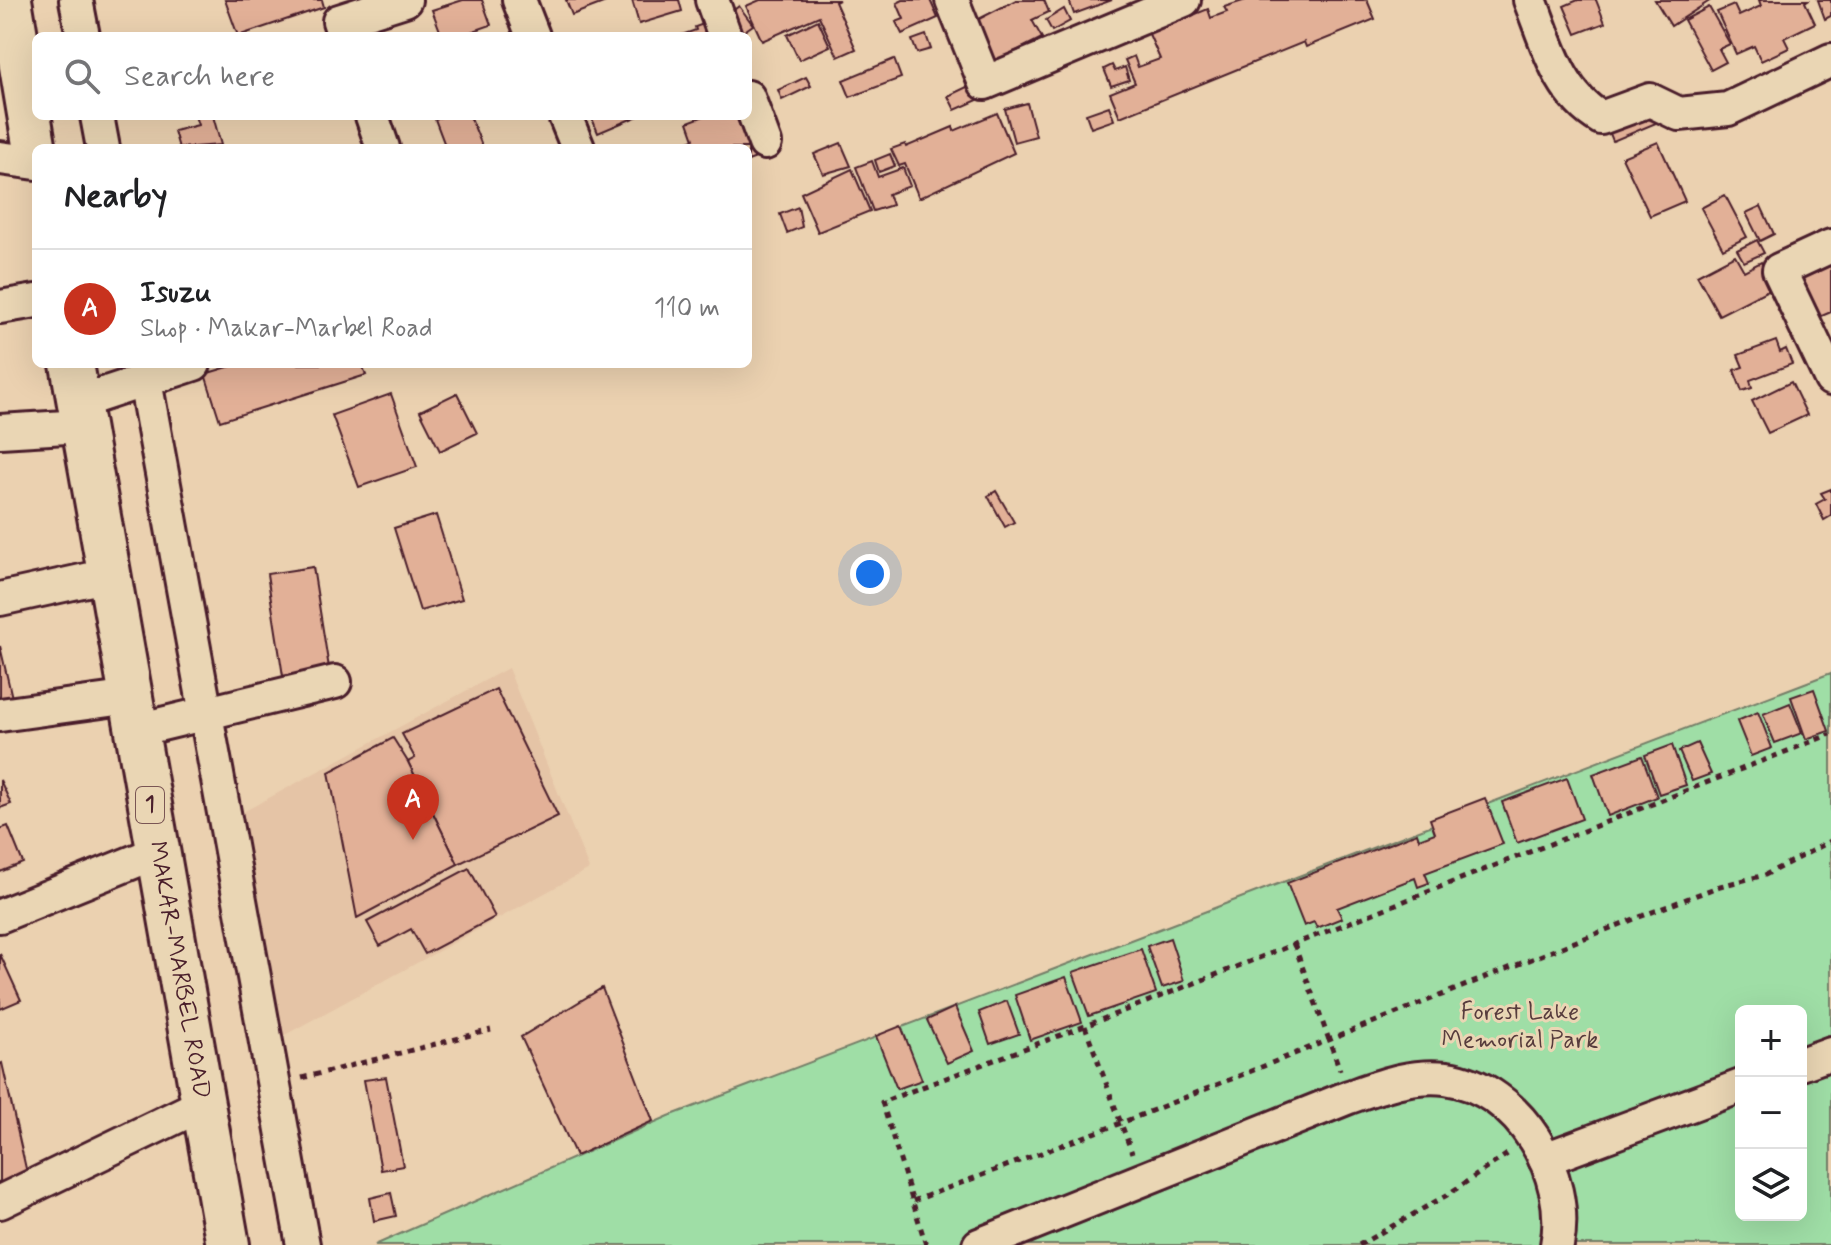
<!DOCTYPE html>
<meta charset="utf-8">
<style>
:root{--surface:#fff;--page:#f6f6f6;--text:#202124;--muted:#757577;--line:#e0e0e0;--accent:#c8321e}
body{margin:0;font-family:Mynerve,sans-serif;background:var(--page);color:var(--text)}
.controls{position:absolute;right:24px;bottom:24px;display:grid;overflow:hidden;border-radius:12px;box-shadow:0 8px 32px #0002}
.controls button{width:72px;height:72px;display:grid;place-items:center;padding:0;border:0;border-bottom:2px solid var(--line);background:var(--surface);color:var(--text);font:40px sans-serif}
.you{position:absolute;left:870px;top:574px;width:28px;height:28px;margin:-20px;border:6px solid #fff;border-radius:50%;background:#1a73e8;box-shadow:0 0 0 12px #1a73e833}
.badge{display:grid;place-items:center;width:52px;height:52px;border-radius:50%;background:var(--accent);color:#fff;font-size:26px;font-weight:700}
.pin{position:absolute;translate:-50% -66px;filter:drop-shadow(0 2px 4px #0008)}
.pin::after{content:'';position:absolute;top:42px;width:28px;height:24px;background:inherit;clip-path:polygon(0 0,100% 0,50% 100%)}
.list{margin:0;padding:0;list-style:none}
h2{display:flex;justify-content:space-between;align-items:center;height:104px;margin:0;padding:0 32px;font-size:34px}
h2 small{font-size:26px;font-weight:400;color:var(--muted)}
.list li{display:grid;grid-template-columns:52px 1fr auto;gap:24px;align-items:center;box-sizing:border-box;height:120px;padding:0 32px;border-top:2px solid var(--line)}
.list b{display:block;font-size:30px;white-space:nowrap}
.list p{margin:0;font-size:26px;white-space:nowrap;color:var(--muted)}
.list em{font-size:26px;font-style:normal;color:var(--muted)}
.icon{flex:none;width:44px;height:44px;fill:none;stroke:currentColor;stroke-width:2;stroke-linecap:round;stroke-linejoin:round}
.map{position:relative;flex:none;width:1831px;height:1245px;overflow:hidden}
.search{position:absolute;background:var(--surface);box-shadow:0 8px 32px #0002;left:32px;top:32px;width:720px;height:88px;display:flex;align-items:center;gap:20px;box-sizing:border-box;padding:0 28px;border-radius:12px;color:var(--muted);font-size:30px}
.panel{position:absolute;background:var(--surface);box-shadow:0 8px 32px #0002;left:32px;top:144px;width:720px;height:224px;border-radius:12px}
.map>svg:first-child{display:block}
.built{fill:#e5c4a6}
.green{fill:#9fdea6;stroke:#747e68;stroke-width:2;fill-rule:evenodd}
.building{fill:#e2b097;stroke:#4a1f2b;stroke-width:2}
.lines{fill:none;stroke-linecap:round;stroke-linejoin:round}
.minor-casing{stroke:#4a1f2b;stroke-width:38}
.major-casing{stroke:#4a1f2b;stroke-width:48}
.path{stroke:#4a1f2b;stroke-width:5;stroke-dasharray:6 6;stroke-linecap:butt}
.minor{stroke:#ead6b4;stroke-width:32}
.major{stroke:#ead6b4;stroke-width:42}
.labels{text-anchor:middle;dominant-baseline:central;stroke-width:6;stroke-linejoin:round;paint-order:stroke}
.shield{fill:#ead6b4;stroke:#7a5654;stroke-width:2}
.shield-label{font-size:22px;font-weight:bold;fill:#4a1f2b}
.street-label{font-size:24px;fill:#4a1f2b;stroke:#ead6b4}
.park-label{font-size:24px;fill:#573c3d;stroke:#ead6b4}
</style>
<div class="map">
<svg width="1831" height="1245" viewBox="0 0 1831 1245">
<rect width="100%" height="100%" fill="#ebd1b0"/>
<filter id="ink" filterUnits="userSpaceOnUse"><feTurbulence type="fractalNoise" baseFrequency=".0125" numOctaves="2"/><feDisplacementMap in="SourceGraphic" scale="16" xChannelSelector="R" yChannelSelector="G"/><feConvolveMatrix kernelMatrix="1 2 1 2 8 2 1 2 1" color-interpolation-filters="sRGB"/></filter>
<g filter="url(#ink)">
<polygon class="built" points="508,668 589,869 283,1036 243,812"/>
<path class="green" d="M1831,673V1245H375L669,1116ZM1741,1011H1801V1215H1741Z"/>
<g class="building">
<polygon points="225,0 322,0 324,7 238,36"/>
<polygon points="463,0 482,0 491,25 459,36 442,36 432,10"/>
<polygon points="566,0 611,0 572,15"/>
<polygon points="632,0 679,0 682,11 639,24"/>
<polygon points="760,0 839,0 835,2 856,49 838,57 819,16 762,41 746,6"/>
<polygon points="903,0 930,0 938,18 902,34 896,22 904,19 897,3"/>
<polygon points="1016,0 1044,0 1049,12 1032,20 1042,38 992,63 971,23"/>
<polygon points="1069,0 1112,0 1074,14"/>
<polygon points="1367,0 1375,19 1306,47 1304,42 1120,117 1110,93 1135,83 1125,60 1134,56 1138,67 1160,59 1145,25 1168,16 1171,24 1208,9 1211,18 1227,12 1224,7 1246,0"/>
<polygon points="1578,0 1596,0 1605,23 1576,34 1564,6"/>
<polygon points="1655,0 1711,0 1671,26"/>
<polygon points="1759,0 1808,0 1805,2 1815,23 1784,38 1789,48 1761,61 1754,46 1736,54 1717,12 1734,5 1739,16 1761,6"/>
<polygon points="1818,0 1831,0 1831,16 1825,19"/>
<polygon points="739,6 753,25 737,36 730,13"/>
<polygon points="1709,7 1730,44 1719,49 1726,62 1711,70 1684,20"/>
<polygon points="1064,9 1070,21 1052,31 1046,20"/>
<polygon points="818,20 830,46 799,60 787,35"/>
<polygon points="709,22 714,36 679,36 696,30 695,27"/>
<polygon points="926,35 931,49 917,53 912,40"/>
<polygon points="894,59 901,78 850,97 843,80"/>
<polygon points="1112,65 1115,71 1125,67 1129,80 1111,86 1104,69"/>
<polygon points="806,77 811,86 782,100 778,90"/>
<polygon points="973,84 980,99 955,110 948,96"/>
<polygon points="1027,103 1036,136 1014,142 1005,109"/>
<polygon points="1648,103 1656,123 1613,141 1605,121"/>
<polygon points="1109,106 1114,120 1091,128 1086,114"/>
<polygon points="997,113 1014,153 919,198 905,164 899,166 891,149 905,144 906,147 953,127 954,131"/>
<polygon points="195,116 213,116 221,145 179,148 174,131 198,125"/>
<polygon points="444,116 470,116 483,148 446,148 435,119"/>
<polygon points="591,116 638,116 598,133"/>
<polygon points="704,116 743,116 759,157 748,161 748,148 679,148 678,145 694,139 688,122"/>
<polygon points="1658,142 1685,201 1650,216 1622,157"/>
<polygon points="841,143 851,166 823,174 814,154"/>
<polygon points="890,154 895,166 879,172 875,160"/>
<polygon points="872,161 878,177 903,168 910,186 888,194 892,205 873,211 856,167"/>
<polygon points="852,169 870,211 818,232 801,193"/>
<polygon points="1725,195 1747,237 1723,249 1701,208"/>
<polygon points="1761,206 1774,234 1760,241 1746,213"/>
<polygon points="798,207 802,227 787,233 780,214"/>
<polygon points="1757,240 1764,253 1744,262 1737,250"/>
<polygon points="1735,255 1744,271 1761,262 1774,287 1719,315 1697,275"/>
<polygon points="1831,257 1831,312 1817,318 1797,271"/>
<polygon points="1776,341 1780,352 1786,349 1792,364 1750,380 1752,388 1742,391 1734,370 1743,367 1738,355"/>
<polygon points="238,364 362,364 366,375 220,421 205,374"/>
<polygon points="1791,382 1807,415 1768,433 1752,401"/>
<polygon points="457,393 477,433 440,451 420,411"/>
<polygon points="391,394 417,467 359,487 332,415"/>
<polygon points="1831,489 1831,516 1824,520 1816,504 1825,499 1821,493"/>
<polygon points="996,491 1014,522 1005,527 988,496"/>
<polygon points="436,515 462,599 420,611 394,528"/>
<polygon points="313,567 329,668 283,676 267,574"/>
<polygon points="0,646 13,702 0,705"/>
<polygon points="496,689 558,816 458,864 408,762 415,758 402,734"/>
<polygon points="1814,689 1829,731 1806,739 1791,697"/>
<polygon points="1790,703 1802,733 1775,743 1763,714"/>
<polygon points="1758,712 1772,748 1751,756 1737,721"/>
<polygon points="393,738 408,762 458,864 357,918 329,772"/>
<polygon points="1697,743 1711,774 1692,781 1679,751"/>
<polygon points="1672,745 1686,785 1659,794 1645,755"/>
<polygon points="1642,756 1657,797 1608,816 1593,774"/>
<polygon points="1567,778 1582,819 1517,843 1502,802"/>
<polygon points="0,780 11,804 0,808"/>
<polygon points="1485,798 1503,844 1425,873 1429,883 1418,887 1415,878 1337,908 1342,918 1317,928 1314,922 1304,926 1287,883 1417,833 1419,839 1435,833 1430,819"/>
<polygon points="8,826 23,863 0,872 0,829"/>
<polygon points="469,868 495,917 425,954 411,929 380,946 367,922"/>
<polygon points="1170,938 1184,981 1162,988 1147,946"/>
<polygon points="1141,949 1156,993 1089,1016 1073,972"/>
<polygon points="0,954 21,1000 0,1009"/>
<polygon points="1066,977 1082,1022 1030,1040 1015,995"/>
<polygon points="602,988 653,1121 576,1156 521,1037"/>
<polygon points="1007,1001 1019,1034 990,1044 979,1012"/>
<polygon points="955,1007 974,1051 947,1063 927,1020"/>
<polygon points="901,1026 922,1080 897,1089 876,1036"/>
<polygon points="2,1063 27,1173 0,1183 0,1064"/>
<polygon points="386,1077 403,1166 381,1170 364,1080"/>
<polygon points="391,1193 396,1216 374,1221 370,1198"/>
</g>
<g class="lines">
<g class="minor-casing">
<g id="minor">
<polyline points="76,0 83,36"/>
<polyline points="519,0 533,36"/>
<polyline points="712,0 725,36"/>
<polyline points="952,0 985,83 1184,0"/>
<path d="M1530,0C1547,43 1559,94 1601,118L1650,100L1679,114L1728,109L1831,60"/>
<polyline points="344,36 339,21 405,0"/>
<polyline points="748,97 765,143"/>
<polyline points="97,116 103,148"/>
<polyline points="372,116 383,148"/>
<polyline points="565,116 578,148"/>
<polyline points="0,158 36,163"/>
<polyline points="1831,246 1779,270 1831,379"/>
<polyline points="0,307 36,301"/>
<polyline points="142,364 303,1245"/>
<polyline points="79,402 194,364"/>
<polyline points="0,431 83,426"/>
<polyline points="0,599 109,575"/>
<polyline points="0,715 131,697"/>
<polyline points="137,730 335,682"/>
<polyline points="0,916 158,852"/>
<polyline points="1801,1064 1831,1053"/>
<polyline points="1545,1159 1741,1086"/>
<polyline points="0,1202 203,1104"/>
<path d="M979,1245L1349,1097C1381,1086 1411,1074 1446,1078C1520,1088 1571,1176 1557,1245"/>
</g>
</g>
<g class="major-casing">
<g id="major">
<polyline points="10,0 36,156"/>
<polyline points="72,364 228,1245"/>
</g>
</g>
<g class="path">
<polyline points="1294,944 1340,1070"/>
<polyline points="1085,1026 1132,1153"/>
<polyline points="302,1078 491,1030"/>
<polyline points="913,1201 1121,1123 1577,941 1720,886 1765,875 1831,841"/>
<polyline points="926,1245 882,1102 1085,1026 1831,734"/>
<polyline points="1359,1245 1447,1195 1509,1153"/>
</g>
<use href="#minor" class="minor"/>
<use href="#major" class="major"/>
</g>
</g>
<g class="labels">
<rect class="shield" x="136" y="787" width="28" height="36" rx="6"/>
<g class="shield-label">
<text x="150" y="805">1</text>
</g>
<g class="street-label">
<text transform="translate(179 970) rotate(80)">MAKAR-MARBEL ROAD</text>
</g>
<g class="park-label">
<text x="1520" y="1012">Forest Lake<tspan x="1520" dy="28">Memorial Park</tspan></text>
</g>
</g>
</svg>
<div class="controls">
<button>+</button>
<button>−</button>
<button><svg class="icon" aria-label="layers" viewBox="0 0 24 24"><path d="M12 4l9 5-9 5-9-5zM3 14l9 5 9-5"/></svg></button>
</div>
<div class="you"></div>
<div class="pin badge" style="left:413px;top:840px">A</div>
<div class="search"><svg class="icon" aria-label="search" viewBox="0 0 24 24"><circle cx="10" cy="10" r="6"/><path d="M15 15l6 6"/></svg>Search here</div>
<section class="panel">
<h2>Nearby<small></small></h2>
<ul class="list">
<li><span class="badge">A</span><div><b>Isuzu</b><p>Shop · Makar-Marbel Road</p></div><em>110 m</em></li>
</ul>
</section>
</div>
